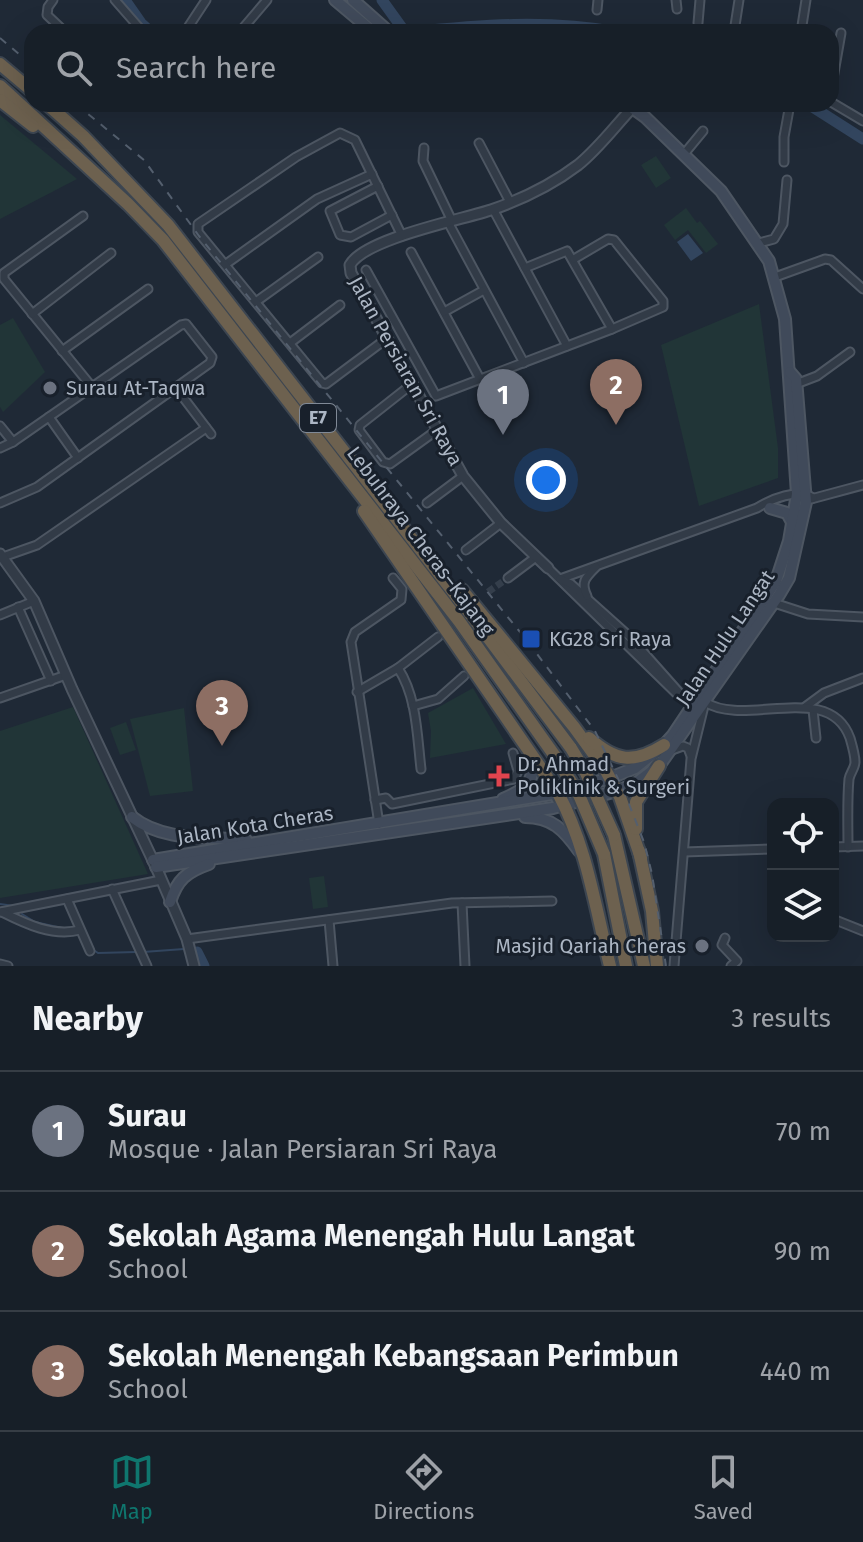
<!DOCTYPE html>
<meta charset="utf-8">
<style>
:root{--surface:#171f28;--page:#202730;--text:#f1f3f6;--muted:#9ea2a8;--line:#363d45;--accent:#0f766e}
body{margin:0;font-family:"Fira Sans",sans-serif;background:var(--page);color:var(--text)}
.controls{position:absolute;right:24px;bottom:24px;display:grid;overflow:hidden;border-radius:16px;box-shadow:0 8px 32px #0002}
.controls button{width:72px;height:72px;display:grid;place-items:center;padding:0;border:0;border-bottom:2px solid var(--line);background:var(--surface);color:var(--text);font:40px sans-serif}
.you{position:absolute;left:546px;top:480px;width:28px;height:28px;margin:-20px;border:6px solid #fff;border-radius:50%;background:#1a73e8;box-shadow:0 0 0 12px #1a73e833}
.badge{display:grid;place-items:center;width:52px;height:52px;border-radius:50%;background:var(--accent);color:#fff;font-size:26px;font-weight:700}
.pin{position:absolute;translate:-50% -66px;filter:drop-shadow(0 2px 4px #0008)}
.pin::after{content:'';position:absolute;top:42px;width:28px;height:24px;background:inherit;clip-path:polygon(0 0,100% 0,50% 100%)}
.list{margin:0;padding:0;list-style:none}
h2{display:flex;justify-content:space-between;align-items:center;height:104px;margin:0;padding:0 32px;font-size:34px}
h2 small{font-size:26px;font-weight:400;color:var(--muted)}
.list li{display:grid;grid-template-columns:52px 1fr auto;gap:24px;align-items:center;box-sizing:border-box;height:120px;padding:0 32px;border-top:2px solid var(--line)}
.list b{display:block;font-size:30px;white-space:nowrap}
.list p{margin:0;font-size:26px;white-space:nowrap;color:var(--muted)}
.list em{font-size:26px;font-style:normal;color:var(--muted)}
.icon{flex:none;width:44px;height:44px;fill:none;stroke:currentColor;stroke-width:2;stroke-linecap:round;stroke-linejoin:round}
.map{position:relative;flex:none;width:863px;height:966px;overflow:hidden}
.search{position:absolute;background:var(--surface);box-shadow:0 8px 32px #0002;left:24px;right:24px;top:24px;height:88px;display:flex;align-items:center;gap:20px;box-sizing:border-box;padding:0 28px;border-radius:24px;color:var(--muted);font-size:30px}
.sheet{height:464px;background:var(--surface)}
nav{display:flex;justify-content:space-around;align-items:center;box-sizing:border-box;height:112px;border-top:2px solid var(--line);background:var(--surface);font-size:22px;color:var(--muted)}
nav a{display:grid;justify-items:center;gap:4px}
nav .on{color:var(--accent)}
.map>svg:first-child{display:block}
.green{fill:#213537}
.water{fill:#32455e}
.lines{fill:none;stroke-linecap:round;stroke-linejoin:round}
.stream{stroke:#32455e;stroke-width:2}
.river{stroke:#32455e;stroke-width:11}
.minor-tunnel{stroke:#343e4b;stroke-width:7;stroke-dasharray:7 3.5;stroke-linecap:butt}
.minor-casing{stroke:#4d5662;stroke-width:11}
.tertiary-casing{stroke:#4d5662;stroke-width:13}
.secondary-casing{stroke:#4d5662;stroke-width:14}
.motorway-casing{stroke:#3d4651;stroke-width:16}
.minor{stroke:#323b47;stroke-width:7}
.tertiary{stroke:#323b47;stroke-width:9}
.secondary{stroke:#404a5a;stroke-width:10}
.motorway{stroke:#6d614f;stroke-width:12}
.rail{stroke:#545f6e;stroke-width:2;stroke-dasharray:8 8;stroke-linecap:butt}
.motorway-bridge-casing{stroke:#3d4651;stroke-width:16;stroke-linecap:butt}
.motorway-bridge{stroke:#6d614f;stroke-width:12}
.worship-dot{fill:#6b7280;stroke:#18202b;stroke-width:3}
.transit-dot{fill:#1a4fb4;stroke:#18202b;stroke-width:3}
.health-dot{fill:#e0444e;stroke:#18202b;stroke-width:3}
.labels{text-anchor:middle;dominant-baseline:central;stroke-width:6;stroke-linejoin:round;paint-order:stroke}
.shield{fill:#18202b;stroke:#808996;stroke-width:2}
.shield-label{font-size:18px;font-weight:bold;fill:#acb6c4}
.street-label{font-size:20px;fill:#acb6c4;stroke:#18202b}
.poi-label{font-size:20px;fill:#acb6c4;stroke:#18202b;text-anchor:start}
</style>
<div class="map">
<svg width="863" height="966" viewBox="0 0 863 966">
<rect width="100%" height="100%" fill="#1f2936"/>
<g class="green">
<polygon points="0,115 77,179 0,219"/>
<polygon points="656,156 671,178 656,188 641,165"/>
<polygon points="686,208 697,223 700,221 718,244 706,253 688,230 675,240 664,225"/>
<polygon points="759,304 778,448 778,478 699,506 661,345"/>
<polygon points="13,318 45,372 3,412 0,407 0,325"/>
<polygon points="473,688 506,744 430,758 431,731 428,713"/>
<polygon points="73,707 148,874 0,898 0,731"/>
<polygon points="184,708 193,791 150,796 130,719"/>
<polygon points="126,722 136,750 120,755 110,728"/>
<polygon points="324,876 328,907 313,909 309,878"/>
</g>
<polygon class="water" points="688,234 703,253 691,261 677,242"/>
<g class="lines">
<g class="stream">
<polyline points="0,904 14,906"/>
<polyline points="22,914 35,922 66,929"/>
<polyline points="92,949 98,953 136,952"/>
<polyline points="143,952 184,949"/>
</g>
<g class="river">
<polyline points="125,0 141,23 151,32"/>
<polyline points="382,0 405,32"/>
<path d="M410,32C480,25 547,19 617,32"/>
<polyline points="808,104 863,139"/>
<polyline points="197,952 204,966"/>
</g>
<polyline class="minor-tunnel" points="488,592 508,578"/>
<g class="minor-casing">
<g id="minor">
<polyline points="53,0 48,7 47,15 65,32"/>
<polyline points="115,0 143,32"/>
<polyline points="676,0 677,9"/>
<polyline points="597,10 598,0"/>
<polyline points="698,23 700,0"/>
<polyline points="185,32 206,0"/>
<polyline points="243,32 244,27 267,0"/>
<polyline points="734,32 739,0"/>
<polyline points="801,32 806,0"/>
<polyline points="831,90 841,33"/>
<polyline points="831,102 863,121"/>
<polyline points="219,104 221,105"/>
<polyline points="479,143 510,202"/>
<polyline points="424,148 423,161 452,221"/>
<polyline points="684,154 703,131"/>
<polyline points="784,162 784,137 790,104"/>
<polyline points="378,186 330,211 340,235 351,237 392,215"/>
<polyline points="493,209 567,346"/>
<polyline points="83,216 4,273 4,279 92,387"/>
<polyline points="448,222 524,363"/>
<polyline points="759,243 774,239 783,224 787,180"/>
<polyline points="411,252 480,379"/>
<polyline points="226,264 317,199 372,174"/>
<polyline points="525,268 567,251 612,329"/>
<polyline points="366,270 436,396 612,329 663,307 663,301 614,240 608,239 574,259"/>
<polyline points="775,277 825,259 831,260 863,289"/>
<polyline points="257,301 318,257"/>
<polyline points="444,312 484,290"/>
<polyline points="32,314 111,253"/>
<polyline points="386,339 326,384 322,383 198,232 198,224 296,157 340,133 355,140 402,236"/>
<polyline points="290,343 340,305"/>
<polyline points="62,351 148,289"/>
<polyline points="412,384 360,425 359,430 383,462 390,464 437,430"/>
<polyline points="796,384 817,376 850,352"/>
<polyline points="176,388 211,434"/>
<polyline points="49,417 78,458"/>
<polyline points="0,426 13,442"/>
<polyline points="0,448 13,442 181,325 186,324 212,357 210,363 37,487 0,503"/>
<polyline points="811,499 863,485"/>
<polyline points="427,503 463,476"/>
<polyline points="466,550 501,523"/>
<polyline points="0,558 37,545 206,428"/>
<polyline points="548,568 676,693"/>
<polyline points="508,578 536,557"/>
<path d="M560,579L757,508C771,499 798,488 813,498"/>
<polyline points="560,579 571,584 629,636 692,707"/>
<path d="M587,596C580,582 586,577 596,567"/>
<polyline points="774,603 808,614 863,617"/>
<polyline points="18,607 51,681"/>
<polyline points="0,615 34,601"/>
<path d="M398,668C417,697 417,735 421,769"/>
<polyline points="357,692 398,668 438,637"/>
<polyline points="0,698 66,675"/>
<polyline points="413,706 438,699 464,676"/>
<polyline points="805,707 824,693 863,678"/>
<polyline points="813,710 816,738"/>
<polyline points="672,750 683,746 688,748 691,756"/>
<polyline points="375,800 386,798 392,804 514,779 518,771 513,753"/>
<polyline points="379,824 351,642 355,632 401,600 402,589 393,578"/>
<polyline points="833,847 863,846"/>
<polyline points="684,852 773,849"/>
<polyline points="112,889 147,966"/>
<polyline points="67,899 90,951"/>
<polyline points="462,903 465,966"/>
<polyline points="0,912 161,880"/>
<path d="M2,912C26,924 53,937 80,930"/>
<polyline points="833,919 863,931"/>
<polyline points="329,920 333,966"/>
<polyline points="725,938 722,945 737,961 731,966"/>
<polyline points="187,939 452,903 552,901"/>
<polyline points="0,964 8,966"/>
<path d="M674,966L691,759L705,702C745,728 829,680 850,738C852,745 855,755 855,762C855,768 850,773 849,779C847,801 848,824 848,847"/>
</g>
</g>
<g class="tertiary-casing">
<g id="tertiary">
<polyline points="0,554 34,601 72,689 156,867 187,939 194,966"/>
<path d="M548,568L501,523L463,476L351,273L350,265C364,239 460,220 491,210C520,200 553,184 578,165C598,149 615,126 633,107"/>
</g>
</g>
<g class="secondary-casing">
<g id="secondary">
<polyline points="335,0 373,32"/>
<polyline points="353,0 389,32"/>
<polyline points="770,508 787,513 792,522"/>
<path d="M503,799C524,790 539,781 529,756"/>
<path d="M132,817C163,842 208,836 246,840"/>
<path d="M525,817C552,817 564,830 579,851"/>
<polyline points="153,860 558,793 610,778 635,768 664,745 673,735 776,581 789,541 797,494 785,319 769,261 721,191 645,117 627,104"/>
<polyline points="156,867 553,808 617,791 635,784 659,766 779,595 789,578 806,502 796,379 790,372"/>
<path d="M170,902C177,880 186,872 209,864"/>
</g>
</g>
<g class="motorway-casing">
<g id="motorway">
<polyline points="0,64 32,91"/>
<polyline points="0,86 128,204 163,240 459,621 557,759"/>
<polyline points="0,100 33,126"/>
<polyline points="47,104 83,136 168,225 475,620 571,748"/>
<path d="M364,511L558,793C587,847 595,907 610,966"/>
<polyline points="462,590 574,727 606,771 620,797 641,858"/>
<path d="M589,738C616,762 634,764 664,745"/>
<polyline points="636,829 636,802 659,766"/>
<polyline points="614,835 644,966"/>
<polyline points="639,851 652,911 657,966"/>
<polyline points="604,854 626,966"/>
</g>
</g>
<use href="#minor" class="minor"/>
<use href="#tertiary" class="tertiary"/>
<use href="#secondary" class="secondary"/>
<use href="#motorway" class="motorway"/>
<g class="rail">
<polyline points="0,38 32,65"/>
<polyline points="76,104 144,160 199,236 528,642 595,731 623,789 644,842 652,874 666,966"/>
</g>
<g class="motorway-bridge-casing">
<g id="motorway-bridge">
<polyline points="571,748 586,773 614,835"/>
<polyline points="557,759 579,795 604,854"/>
</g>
</g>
<use href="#motorway-bridge" class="motorway-bridge"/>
</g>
<g class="worship-dot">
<circle cx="50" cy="388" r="8"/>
<circle cx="702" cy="946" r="8"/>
</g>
<rect class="transit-dot" x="521" y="629" width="20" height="20" rx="4"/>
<path class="health-dot" d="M495 764h8v8h8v8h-8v8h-8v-8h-8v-8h8z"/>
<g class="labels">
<rect class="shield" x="300" y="404" width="36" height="28" rx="6"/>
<g class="shield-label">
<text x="318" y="418">E7</text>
</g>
<g class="street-label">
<text transform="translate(406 371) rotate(61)">Jalan Persiaran Sri Raya</text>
<text transform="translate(421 541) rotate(53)">Lebuhraya Cheras–Kajang</text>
<text transform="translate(725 638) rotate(-56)">Jalan Hulu Langat</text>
<text transform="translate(255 825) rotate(-9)">Jalan Kota Cheras</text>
</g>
<g class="poi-label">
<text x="66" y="388">Surau At-Taqwa</text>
<text x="549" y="639">KG28 Sri Raya</text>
<text x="517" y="764">Dr. Ahmad<tspan x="517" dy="23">Poliklinik &amp; Surgeri</tspan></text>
<text x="686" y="946" text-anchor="end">Masjid Qariah Cheras</text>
</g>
</g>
</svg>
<div class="controls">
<button><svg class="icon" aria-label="locate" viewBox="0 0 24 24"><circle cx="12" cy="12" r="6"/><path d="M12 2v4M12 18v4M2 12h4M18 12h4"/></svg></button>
<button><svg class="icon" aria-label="layers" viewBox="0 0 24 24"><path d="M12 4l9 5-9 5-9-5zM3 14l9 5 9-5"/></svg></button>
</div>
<div class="you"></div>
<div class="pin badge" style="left:503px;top:435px;background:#6b7280">1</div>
<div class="pin badge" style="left:616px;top:425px;background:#8d6e63">2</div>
<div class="pin badge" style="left:222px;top:746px;background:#8d6e63">3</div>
<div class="search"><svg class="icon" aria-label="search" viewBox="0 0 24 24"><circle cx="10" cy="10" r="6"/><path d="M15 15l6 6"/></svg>Search here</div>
</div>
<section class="sheet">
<h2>Nearby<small>3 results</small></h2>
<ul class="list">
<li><span class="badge" style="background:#6b7280">1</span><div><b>Surau</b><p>Mosque · Jalan Persiaran Sri Raya</p></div><em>70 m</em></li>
<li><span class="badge" style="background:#8d6e63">2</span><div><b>Sekolah Agama Menengah Hulu Langat</b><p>School</p></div><em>90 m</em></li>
<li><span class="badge" style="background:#8d6e63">3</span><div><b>Sekolah Menengah Kebangsaan Perimbun</b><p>School</p></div><em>440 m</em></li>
</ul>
</section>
<nav>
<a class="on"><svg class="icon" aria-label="map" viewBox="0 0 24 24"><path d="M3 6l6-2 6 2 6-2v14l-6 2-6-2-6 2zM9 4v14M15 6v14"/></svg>Map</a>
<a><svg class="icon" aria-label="directions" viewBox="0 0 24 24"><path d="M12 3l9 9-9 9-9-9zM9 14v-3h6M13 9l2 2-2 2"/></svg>Directions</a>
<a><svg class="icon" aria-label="saved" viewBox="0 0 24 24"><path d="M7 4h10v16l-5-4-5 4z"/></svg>Saved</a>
</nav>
